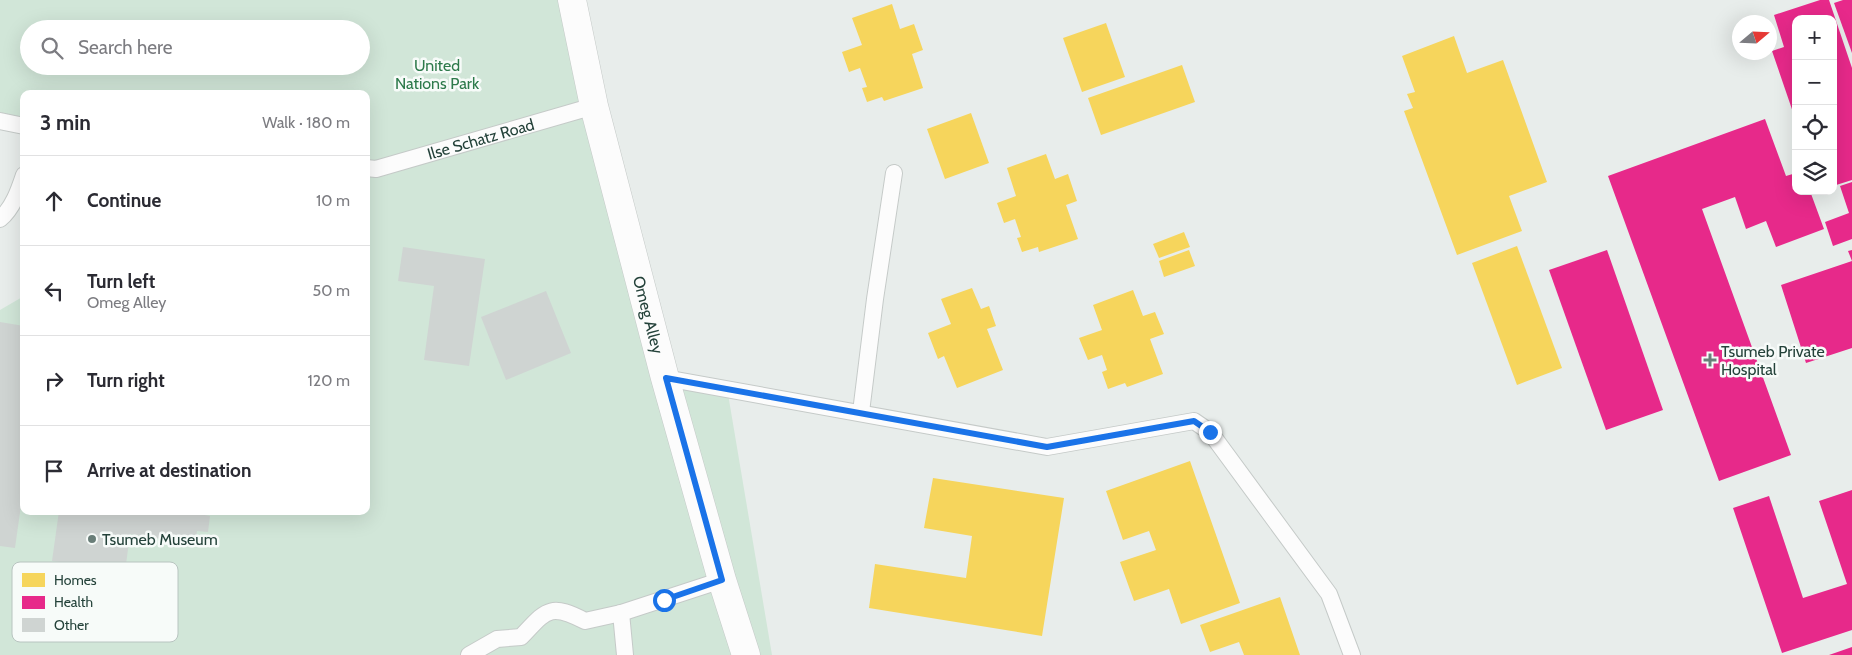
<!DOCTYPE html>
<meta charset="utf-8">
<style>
:root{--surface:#fff;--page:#f2f2f3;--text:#2b2b33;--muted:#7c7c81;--line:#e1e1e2}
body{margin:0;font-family:Cabin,sans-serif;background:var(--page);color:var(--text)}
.controls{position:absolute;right:15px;top:15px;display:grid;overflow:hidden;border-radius:10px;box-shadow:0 5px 20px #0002}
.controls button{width:45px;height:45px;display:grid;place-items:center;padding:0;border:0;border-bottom:1px solid var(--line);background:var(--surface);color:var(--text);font:25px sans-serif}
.compass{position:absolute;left:1732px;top:15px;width:45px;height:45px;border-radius:50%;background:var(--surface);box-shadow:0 5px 20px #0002;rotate:71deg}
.stop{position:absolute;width:15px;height:15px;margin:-11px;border:4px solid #1a73e8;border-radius:50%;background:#fff}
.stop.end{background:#1a73e8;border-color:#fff;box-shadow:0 1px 5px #0008}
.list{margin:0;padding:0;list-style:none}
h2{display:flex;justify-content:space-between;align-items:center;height:65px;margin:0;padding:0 20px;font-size:21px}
h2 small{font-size:16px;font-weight:400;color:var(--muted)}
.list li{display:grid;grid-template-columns:32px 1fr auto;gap:15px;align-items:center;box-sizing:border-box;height:90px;padding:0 20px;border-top:1px solid var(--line)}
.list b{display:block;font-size:19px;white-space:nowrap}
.list p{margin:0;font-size:16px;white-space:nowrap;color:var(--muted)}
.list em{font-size:16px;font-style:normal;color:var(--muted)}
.icon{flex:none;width:28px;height:28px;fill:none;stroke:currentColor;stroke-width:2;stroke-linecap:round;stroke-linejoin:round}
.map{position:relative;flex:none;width:1852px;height:655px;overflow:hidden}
.search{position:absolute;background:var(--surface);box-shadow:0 5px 20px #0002;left:20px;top:20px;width:350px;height:55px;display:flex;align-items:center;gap:12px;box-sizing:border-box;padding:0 18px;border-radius:28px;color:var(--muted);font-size:19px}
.panel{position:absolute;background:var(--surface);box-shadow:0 5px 20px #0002;left:20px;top:90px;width:350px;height:425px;border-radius:10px}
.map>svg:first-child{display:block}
.green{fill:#d1e6d8;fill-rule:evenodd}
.homes{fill:#f6d55c}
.health{fill:#e7298a}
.building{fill:#cfd4d2}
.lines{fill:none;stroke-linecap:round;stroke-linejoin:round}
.service-casing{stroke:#c5cac8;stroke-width:18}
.minor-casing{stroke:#c5cac8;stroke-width:29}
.service{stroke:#fcfcfc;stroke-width:16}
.minor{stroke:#fcfcfc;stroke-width:28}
.route{stroke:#1a73e8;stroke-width:6}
.poi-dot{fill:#697e78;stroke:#f7fbf9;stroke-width:2}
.labels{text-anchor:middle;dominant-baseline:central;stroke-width:5;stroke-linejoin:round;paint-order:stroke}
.park-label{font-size:16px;fill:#2d7a4b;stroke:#f7fbf9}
.street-label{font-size:16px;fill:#24423a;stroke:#f7fbf9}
.poi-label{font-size:16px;fill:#24423a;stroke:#f7fbf9;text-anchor:start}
.key{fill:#f7fbf9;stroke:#b8c4c0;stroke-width:1}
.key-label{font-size:14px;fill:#24423a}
</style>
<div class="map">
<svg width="1852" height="655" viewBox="0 0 1852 655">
<rect width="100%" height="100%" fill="#e8edeb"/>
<path class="green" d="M0,0H574L665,377L727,388L772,655H0V310L24,296V511H366V94H24V126L0,121ZM29,29H361V66H29Z"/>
<g class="homes">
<polygon points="892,4 900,29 914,24 923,50 912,54 923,88 884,101 882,97 867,102 862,88 867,87 860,68 849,72 842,52 862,45 852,18"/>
<polygon points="1106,23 1125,77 1082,92 1063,38"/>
<polygon points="1454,36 1467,73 1503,60 1547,182 1509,196 1522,231 1457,255 1404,111 1413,108 1407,94 1415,92 1402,56"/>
<polygon points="1182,65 1195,102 1101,135 1088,98"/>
<polygon points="971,113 989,163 945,179 927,129"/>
<polygon points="1046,154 1055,179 1068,174 1077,201 1066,205 1078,239 1039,252 1038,247 1022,252 1017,238 1021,237 1015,219 1004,223 997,203 1016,196 1007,168"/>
<polygon points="1184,232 1190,247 1159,258 1153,244"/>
<polygon points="1517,246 1562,368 1517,385 1472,263"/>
<polygon points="1189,250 1195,266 1164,277 1159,261"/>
<polygon points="972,288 981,309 989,306 996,326 987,329 1003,370 957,388 944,356 938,359 928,333 951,324 941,299"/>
<polygon points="1133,290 1143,316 1155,312 1164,334 1150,339 1163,374 1127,387 1125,383 1108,389 1102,372 1107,370 1102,355 1088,360 1079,338 1102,330 1093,305"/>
<polygon points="1190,461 1240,603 1181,624 1169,589 1134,601 1120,562 1156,550 1149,531 1123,540 1106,491"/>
<polygon points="933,478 1064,498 1042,636 869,608 875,564 966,578 972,536 924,528"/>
<polygon points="1280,597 1300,655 1244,655 1239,642 1210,652 1200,625"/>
</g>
<g class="health">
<polygon points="1820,0 1829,0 1852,68 1852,180 1833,186 1833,19 1796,19 1796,121 1772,51 1784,47 1774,15"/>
<polygon points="1843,0 1852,0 1852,53 1834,3"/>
<polygon points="1765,119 1786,176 1796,173 1796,191 1810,191 1824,229 1776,247 1766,221 1746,229 1735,197 1702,209 1791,455 1719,481 1608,176"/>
<polygon points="1852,182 1852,239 1833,246 1825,222 1849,213 1840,186"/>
<polygon points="1607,250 1663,410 1606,430 1549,270"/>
<polygon points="1852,250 1852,348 1806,363 1781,285 1852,261 1848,251"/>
<polygon points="1852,490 1852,630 1782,653 1733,508 1769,496 1803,598 1847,584 1819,501"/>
<polygon points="1852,647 1852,655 1829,655"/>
</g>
<g class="building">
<polygon points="403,247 485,259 469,366 424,360 434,286 398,281"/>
<polygon points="546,291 571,353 506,380 481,317"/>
<polygon points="0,322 24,326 24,498 22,498 15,548 0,546"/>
<polygon points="59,511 200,511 199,514 210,516 208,532 197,531 195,544 130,534 125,572 52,561"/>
</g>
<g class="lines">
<g class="service-casing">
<g id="service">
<polyline points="0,121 24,126"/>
<path id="s1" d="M366,168L376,169L594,106"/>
<path d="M0,219C13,208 19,190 24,175"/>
<polyline points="665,378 1047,447 1194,421 1210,432 1329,594 1352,655"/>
<polyline points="861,412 875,299 894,173"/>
<polyline points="621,613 625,655"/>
<path d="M469,655L497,639L521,637C546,611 549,602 585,621L621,613L722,580"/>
</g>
</g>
<g class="minor-casing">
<g id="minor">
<path id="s2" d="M572,0L594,106L665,378L722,580L746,655"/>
</g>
</g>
<use href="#service" class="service"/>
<use href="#minor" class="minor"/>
</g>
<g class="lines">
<polyline class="route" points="664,600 722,580 666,378 1047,447 1194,421 1210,432"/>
</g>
<g class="poi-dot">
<path d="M1707.5 352.5h5v5h5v5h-5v5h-5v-5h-5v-5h5z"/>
<circle cx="92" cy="539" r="5"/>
</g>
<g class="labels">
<g class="park-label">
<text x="437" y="65">United<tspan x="437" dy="18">Nations Park</tspan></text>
</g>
<g class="street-label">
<text stroke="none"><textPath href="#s1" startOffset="119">Ilse Schatz Road</textPath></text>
<text stroke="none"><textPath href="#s2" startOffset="324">Omeg Alley</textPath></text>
</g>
<g class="poi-label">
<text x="1721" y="351">Tsumeb Private<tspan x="1721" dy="18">Hospital</tspan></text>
<text x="102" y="539">Tsumeb Museum</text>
</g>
</g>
<rect x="12" y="562" width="166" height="80" rx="8" class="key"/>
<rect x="22" y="573" width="23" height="14" fill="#f6d55c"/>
<rect x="22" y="596" width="23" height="13" fill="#e7298a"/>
<rect x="22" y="618" width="23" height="14" fill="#cfd4d2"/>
<g class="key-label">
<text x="54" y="585">Homes</text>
<text x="54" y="607">Health</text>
<text x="54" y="630">Other</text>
</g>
</svg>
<div class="controls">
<button>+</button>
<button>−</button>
<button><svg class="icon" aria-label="locate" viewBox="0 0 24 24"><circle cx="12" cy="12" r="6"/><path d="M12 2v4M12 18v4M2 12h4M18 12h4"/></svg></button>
<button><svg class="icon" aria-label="layers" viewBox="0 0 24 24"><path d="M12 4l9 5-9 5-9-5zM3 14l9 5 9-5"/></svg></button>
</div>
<svg class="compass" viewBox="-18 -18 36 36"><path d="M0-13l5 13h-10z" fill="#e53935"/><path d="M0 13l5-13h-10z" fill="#7c7c81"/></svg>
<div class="stop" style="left:664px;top:600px"></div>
<div class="stop end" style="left:1210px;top:432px"></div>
<div class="search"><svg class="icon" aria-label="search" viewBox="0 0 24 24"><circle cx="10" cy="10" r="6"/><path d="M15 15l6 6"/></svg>Search here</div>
<section class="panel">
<h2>3 min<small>Walk · 180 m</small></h2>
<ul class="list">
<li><svg class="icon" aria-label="ahead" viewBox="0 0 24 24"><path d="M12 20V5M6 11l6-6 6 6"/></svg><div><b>Continue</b></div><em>10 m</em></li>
<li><svg class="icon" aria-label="left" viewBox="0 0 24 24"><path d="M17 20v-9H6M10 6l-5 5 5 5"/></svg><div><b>Turn left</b><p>Omeg Alley</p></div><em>50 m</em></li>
<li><svg class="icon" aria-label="right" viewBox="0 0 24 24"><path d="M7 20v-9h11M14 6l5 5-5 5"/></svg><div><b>Turn right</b></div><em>120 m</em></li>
<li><svg class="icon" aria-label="arrive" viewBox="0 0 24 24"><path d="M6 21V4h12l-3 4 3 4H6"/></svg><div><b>Arrive at destination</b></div></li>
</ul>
</section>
</div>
